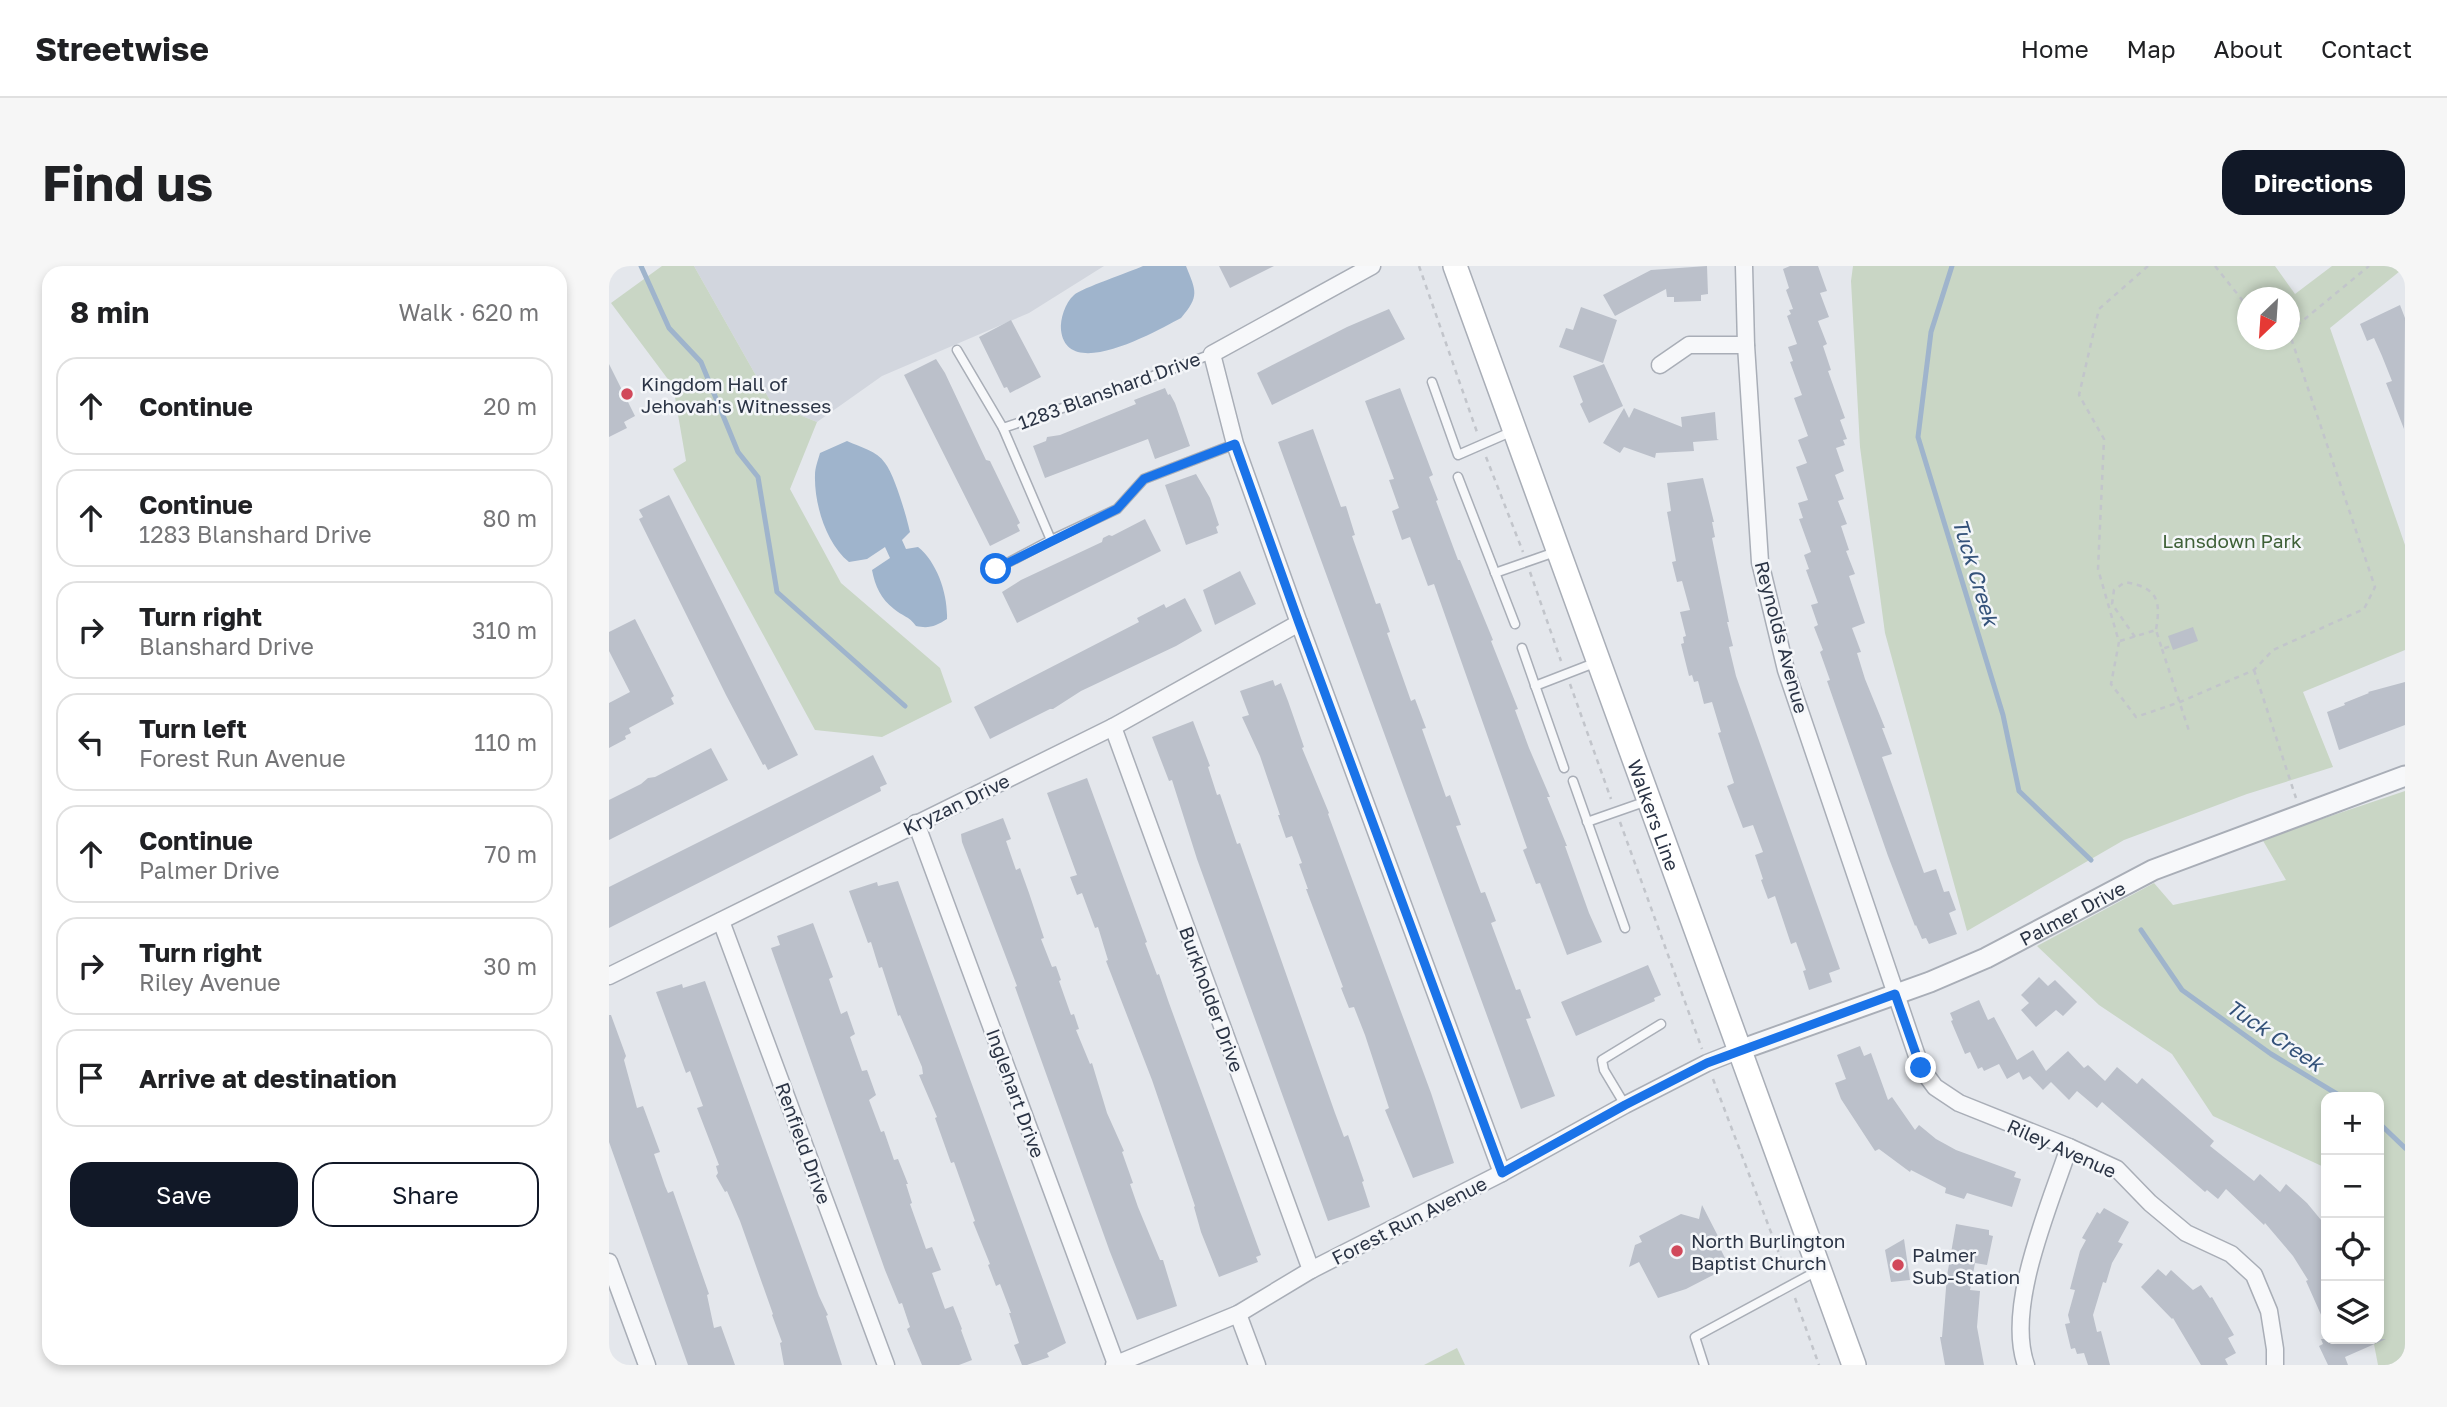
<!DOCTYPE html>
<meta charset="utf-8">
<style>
:root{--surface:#fff;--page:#f6f6f6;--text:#202124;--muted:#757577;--line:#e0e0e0;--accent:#111827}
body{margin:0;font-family:"Golos Text",sans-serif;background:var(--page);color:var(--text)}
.controls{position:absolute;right:21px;bottom:21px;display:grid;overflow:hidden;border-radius:14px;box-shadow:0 4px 10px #0003}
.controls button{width:63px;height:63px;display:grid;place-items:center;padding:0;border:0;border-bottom:2px solid var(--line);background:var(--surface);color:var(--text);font:35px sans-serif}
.compass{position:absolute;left:1628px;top:21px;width:63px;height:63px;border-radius:50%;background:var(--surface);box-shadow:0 4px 10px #0003;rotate:205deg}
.stop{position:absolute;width:21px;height:21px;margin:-16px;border:5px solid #1a73e8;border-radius:50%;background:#fff}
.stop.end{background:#1a73e8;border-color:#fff;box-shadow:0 2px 7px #0008}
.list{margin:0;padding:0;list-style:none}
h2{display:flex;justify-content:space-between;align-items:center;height:91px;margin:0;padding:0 28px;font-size:30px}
h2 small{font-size:23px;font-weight:400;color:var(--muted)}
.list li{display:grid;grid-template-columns:46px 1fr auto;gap:21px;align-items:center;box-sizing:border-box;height:98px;margin:0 14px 14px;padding:0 14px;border:2px solid var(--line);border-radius:21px}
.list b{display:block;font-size:26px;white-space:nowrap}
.list p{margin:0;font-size:23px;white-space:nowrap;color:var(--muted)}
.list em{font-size:23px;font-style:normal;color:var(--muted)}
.actions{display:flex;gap:14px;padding:21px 28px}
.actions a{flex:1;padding:16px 0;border:2px solid var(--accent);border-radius:21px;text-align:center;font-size:24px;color:var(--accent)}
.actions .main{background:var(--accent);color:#fff}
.icon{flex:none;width:38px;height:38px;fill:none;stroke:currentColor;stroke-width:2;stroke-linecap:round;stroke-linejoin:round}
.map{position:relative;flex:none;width:1796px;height:1099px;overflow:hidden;border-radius:21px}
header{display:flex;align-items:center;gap:42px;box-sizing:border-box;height:98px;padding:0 35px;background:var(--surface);border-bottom:2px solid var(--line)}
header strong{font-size:33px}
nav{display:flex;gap:38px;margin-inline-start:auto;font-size:24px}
.intro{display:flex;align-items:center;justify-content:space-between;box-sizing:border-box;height:168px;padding:0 42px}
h1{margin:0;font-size:49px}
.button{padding:18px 32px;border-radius:21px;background:var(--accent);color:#fff;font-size:24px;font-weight:700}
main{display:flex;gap:42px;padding:0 42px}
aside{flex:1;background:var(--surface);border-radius:21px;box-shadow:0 4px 10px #0003}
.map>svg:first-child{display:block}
.built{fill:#d2d6de}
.green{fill:#c9d6c5;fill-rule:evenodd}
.water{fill:#9fb4cc}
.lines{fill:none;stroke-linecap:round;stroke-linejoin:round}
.stream{stroke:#9fb4cc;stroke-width:5}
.building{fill:#bbc0ca}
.service-casing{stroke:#a9aeb7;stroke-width:11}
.minor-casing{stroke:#a9aeb7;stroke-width:19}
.tertiary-casing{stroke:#a9aeb7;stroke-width:23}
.secondary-casing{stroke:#a9aeb7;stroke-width:26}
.path{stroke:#c2c5cb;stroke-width:2.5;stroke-dasharray:5 5;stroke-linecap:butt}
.service{stroke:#f7f8fa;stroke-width:8}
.minor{stroke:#f7f8fa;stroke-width:16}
.tertiary{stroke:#f7f8fa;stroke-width:19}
.secondary{stroke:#fff;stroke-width:23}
.route{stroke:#1a73e8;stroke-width:9}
.poi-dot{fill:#d1495b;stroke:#f4f6f9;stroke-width:2.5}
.labels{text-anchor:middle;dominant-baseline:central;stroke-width:5;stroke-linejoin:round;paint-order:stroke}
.poi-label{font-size:19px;fill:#2b3445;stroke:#f4f6f9;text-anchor:start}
.street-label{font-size:19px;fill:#2b3445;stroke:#f4f6f9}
.park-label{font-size:19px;fill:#3f6138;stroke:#f4f6f9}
.water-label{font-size:21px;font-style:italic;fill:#34527a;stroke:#f4f6f9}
</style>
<header>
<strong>Streetwise</strong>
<nav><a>Home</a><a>Map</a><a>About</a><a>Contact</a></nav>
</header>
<div class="intro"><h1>Find us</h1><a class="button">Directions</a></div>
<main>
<aside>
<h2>8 min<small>Walk · 620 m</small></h2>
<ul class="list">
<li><svg class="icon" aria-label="ahead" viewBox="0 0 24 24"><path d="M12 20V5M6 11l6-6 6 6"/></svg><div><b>Continue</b></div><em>20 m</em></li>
<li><svg class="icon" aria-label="ahead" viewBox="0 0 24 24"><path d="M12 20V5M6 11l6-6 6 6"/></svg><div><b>Continue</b><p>1283 Blanshard Drive</p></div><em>80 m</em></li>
<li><svg class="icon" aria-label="right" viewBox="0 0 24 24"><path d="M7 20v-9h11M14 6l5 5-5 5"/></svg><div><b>Turn right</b><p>Blanshard Drive</p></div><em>310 m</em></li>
<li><svg class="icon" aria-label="left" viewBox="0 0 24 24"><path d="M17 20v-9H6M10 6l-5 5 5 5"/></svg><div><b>Turn left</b><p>Forest Run Avenue</p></div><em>110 m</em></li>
<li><svg class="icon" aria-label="ahead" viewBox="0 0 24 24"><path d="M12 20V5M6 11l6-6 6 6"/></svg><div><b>Continue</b><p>Palmer Drive</p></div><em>70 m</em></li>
<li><svg class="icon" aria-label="right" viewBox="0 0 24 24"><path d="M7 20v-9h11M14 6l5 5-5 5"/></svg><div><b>Turn right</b><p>Riley Avenue</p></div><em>30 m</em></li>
<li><svg class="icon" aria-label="arrive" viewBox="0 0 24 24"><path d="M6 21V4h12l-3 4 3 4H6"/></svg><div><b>Arrive at destination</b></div></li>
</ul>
<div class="actions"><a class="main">Save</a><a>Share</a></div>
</aside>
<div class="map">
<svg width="1796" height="1099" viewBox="0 0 1796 1099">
<rect width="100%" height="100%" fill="#e4e7ec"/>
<polygon class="built" points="85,0 495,0 420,47 273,110 208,156 163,138"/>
<g class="green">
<polygon points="53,0 85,0 163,138 208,156 181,223 232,317 331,402 343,436 273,471 206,464 64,203 77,195 64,120 2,37"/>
<path d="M1244,0H1666L1686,28L1723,0H1788L1791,5L1721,62L1796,279V384L1694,426L1724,501L1638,528L1515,574L1358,665L1276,367L1251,181L1242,15ZM1638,32H1680V74H1638Z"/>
<polygon points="1796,525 1796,1099 1769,1099 1764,1073 1770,1073 1770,831 1717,831 1717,902 1604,850 1563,788 1490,739 1428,680 1545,617 1564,639 1677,614 1653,573"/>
<polygon points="848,1082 856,1099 815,1099"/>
</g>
<g class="water">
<path d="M534,0H577C587,25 591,30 572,52C549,64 458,117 452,64C451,53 456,37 465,29C473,22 521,6 534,0Z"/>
<path d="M238,175C251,181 268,185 276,197C286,210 297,249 301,266L293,274L297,283L309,281C328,296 339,328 338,353C327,360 320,363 307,360C300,350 293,350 285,343C272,333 266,320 263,304L281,292L276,281L258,293L240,296C217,278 205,237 206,209C206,202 209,194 211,187Z"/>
</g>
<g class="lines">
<g class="stream">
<polyline points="32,0 60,62 92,96 129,186 149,211 168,326 296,440"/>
<polyline points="1343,0 1322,66 1309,171 1394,449 1410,525 1482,594"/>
<polyline points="1532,664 1573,724 1662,788 1733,831"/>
<polyline points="1770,857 1796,882"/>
</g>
</g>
<g class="building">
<polygon points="610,0 665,0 621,22"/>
<polygon points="1098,0 1099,28 1092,29 1092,35 1065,36 1065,31 1058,31 1057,23 1006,50 994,29 1042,4"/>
<polygon points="1181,0 1209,0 1218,25 1211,27 1220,51 1209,55 1218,78 1214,80 1222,104 1219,105 1236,152 1231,154 1238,173 1234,174 1236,179 1227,182 1235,205 1226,209 1235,233 1229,235 1238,258 1232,260 1240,284 1237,285 1246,308 1240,310 1256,357 1243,362 1252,386 1248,387 1256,413 1276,462 1273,462 1283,488 1273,491 1315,607 1327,603 1335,626 1340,625 1347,644 1340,647 1348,668 1320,678 1317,672 1313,673 1307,659 1306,660 1279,590 1218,415 1221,414 1211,386 1214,384 1205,361 1209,359 1202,339 1209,337 1197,304 1200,303 1195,289 1202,286 1190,253 1194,252 1189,237 1199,234 1187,201 1198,197 1189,174 1199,170 1185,132 1193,129 1181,96 1184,95 1179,81 1188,78 1178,50 1182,48 1180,44 1184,43 1177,24 1180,22 1174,3"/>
<polygon points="1791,39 1796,52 1795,163 1777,117 1783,115 1773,90 1765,72 1758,75 1751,58"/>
<polygon points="972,41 1008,54 994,97 950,81 957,62 964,64"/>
<polygon points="780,43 796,73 663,139 648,107 738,61"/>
<polygon points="402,54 432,111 401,127 398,121 395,122 370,71"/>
<polygon points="327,93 336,107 377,194 381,195 411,257 408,259 411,265 381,280 295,109"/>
<polygon points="0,98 26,150 15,156 18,162 0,171"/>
<polygon points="995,98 1014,140 980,157 971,138 974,136 964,110"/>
<polygon points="556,122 559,129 561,128 566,137 581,180 546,193 539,173 436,212 424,180 437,175 438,171 451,169 527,138 525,134"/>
<polygon points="791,122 824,209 820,211 829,234 827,235 849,294 851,294 884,374 882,375 909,443 906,444 920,482 941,531 938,531 958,580 956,580 980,647 993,676 958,689 931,617 927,618 914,584 918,582 825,318 819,320 801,271 793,274 783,245 790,242 780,214 785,213 756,135"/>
<polygon points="1015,142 1020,152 1025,142 1073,161 1072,151 1106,146 1108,173 1110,174 1084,176 1085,185 1047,187 1046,192 1015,181 1011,187 994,177"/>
<polygon points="704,163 732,241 737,240 746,269 743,270 767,338 771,337 781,366 778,367 802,435 806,433 817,462 813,463 837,531 841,529 852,559 847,560 872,627 876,626 887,655 882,657 907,724 911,723 922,752 917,753 946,830 912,843 669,176"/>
<polygon points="587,208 601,232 610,259 607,261 609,267 577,279 556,219"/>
<polygon points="1094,212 1105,256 1103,256 1106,271 1103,272 1120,356 1118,356 1124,380 1120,381 1127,410 1231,703 1220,707 1223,716 1200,724 1194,705 1197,704 1187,676 1182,678 1166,630 1159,633 1152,614 1154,613 1146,589 1154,586 1144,559 1134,562 1118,520 1125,517 1109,467 1112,466 1103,436 1095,438 1089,415 1085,416 1083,409 1080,410 1072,378 1075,377 1074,371 1077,370 1071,346 1081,344 1073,315 1068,316 1063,296 1067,295 1058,246 1062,245 1058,217"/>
<polygon points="60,229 189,489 159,504 156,498 154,499 117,429 30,253 34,251 30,244"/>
<polygon points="536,253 552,285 408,357 393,326 412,314 493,276 494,272 500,269 503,270"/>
<polygon points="631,305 647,338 606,359 594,324"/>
<polygon points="576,332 593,365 567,380 472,425 444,443 441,443 381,473 365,441 530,356 528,352 555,338 557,342"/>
<polygon points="26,353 65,430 62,432 65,438 20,462 22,467 16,470 17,473 0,482 0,437 21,426 0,385 0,366"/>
<polygon points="1584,361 1589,375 1564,384 1559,370"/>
<polygon points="664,414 666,420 672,417 679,435 695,481 693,482 720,547 719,548 822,827 845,897 804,912 776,844 780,842 756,769 745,741 740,742 732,722 734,721 697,623 699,623 690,598 693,597 683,570 677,572 669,549 671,549 651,490 633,451 640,449 631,425"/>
<polygon points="1796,416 1796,459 1730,484 1718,446 1736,439 1735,437 1760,427 1759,426"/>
<polygon points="584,455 601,500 599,501 608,529 611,528 628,578 631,577 726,847 735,871 739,869 755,915 753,916 761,941 719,955 588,593 563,514 560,515 543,471"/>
<polygon points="102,482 119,514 0,574 0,534 32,518 39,512 46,511"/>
<polygon points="264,489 278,518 271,521 272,525 0,662 0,621"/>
<polygon points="478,512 538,676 536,677 548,709 550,708 560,737 652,989 647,991 649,996 610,1011 592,966 585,941 586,940 543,814 497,695 499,694 489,661 486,662 473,627 468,629 461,611 468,609 438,527"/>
<polygon points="394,552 402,573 397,575 407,604 411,602 420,627 435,672 432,673 443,701 447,700 452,714 450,715 462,749 465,748 470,763 467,764 481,798 483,797 498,847 515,885 513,886 524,917 521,918 529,941 551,994 554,994 568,1040 528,1054 501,986 406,721 408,720 353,576 352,568"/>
<polygon points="289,615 457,1077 438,1087 440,1091 418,1099 413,1099 405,1079 410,1077 400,1047 402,1047 391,1018 387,1020 379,999 381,998 364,956 366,955 345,896 342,897 326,852 328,851 310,809 314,808 313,801 291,749 289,750 273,701 270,702 262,676 259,677 240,625 268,616 269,620"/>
<polygon points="204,657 224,711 220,713 232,748 238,745 246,768 241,771 253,805 258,804 267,829 260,834 272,866 275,865 285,894 289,893 299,918 297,918 303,937 301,938 317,983 323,981 332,1004 323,1007 336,1043 344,1040 353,1063 352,1064 363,1094 350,1099 313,1099 298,1063 301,1061 293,1037 290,1038 276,1004 162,682 171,679 168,670"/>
<polygon points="1039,699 1052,729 1045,732 1046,735 967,770 952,736"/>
<polygon points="1430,711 1439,720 1446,714 1468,736 1454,750 1447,744 1427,761 1412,744 1420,737 1412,729"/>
<polygon points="96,715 210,1030 219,1049 217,1050 233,1099 175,1099 171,1077 173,1076 163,1049 164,1048 131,955 118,925 116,926 107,910 109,907 107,900 110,899 88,842 94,840 81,805 77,807 47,726 73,718 74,722"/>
<polygon points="1370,734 1379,754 1385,751 1408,794 1424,784 1437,805 1459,785 1475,802 1479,799 1496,815 1508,801 1528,818 1533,812 1605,875 1601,880 1645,915 1651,908 1671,926 1677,918 1698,937 1717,960 1717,1060 1697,1015 1699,1014 1684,990 1656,957 1655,959 1617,923 1609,933 1598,924 1596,926 1493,836 1488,842 1468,825 1460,834 1442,816 1434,824 1421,810 1414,814 1410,806 1398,813 1390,798 1375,805 1373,801 1369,803 1361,786 1356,788 1342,755 1344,754 1341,747"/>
<polygon points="0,749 2,749 17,790 15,794 28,842 34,840 51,886 45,888 56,920 59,927 64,925 100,1028 98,1029 105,1062 112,1060 126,1099 79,1099 0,876"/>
<polygon points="1251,780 1255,790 1262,787 1279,834 1283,831 1306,864 1310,859 1327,873 1347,884 1407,906 1405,911 1412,913 1403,941 1358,927 1355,933 1336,927 1337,922 1302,904 1301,906 1270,883 1266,885 1232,833 1226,817 1237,813 1228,789"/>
<polygon points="1093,939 1111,974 1108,976 1119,998 1108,1007 1077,1023 1049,1032 1030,996 1020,1001 1026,979 1033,976 1030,970 1072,948 1090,953"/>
<polygon points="1495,942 1520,956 1509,976 1514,978 1503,997 1497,1017 1494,1016 1484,1049 1488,1066 1492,1065 1501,1099 1479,1099 1475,1087 1468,1088 1466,1082 1462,1083 1456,1058 1461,1057 1459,1049 1466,1024 1461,1023 1471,985 1477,974 1473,972 1488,946 1491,948"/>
<polygon points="1347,958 1380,964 1380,969 1384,970 1378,999 1366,997 1361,1024 1371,1025 1368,1061 1375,1099 1336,1099 1331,1071 1333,1071 1338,1010"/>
<polygon points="1295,973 1301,1014 1282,1016 1276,984"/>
<polygon points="1549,1003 1557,1010 1562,1004 1584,1024 1592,1019 1601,1032 1603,1031 1625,1069 1619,1072 1627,1087 1616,1093 1619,1099 1592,1099 1564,1052 1563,1053 1532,1021"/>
<polygon points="1712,1073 1777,1073 1736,1091 1739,1099 1719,1099 1710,1080 1714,1078"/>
</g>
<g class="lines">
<g class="service-casing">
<g id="service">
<polyline points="348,84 394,162"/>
<polyline points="603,88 501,126 394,162 442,274 508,243 535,213 626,178"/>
<polyline points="823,116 849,189 904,165"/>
<polyline points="849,211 906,358"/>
<polyline points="387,303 442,274"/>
<polyline points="886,307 949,285"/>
<polyline points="913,382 955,502"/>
<polyline points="926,420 988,396"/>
<polyline points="964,515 1016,662"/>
<polyline points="978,556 1038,535"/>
<polyline points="1016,839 995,804 993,794 1052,758"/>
<polyline points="1095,1099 1086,1071 1208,1005"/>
</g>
</g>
<g class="minor-casing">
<g id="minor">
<polyline points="763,0 603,88 626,178 690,357 893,907"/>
<polyline points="1135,0 1137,79 1151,296 1177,404 1312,802 1326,821 1350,837 1460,881 1508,903 1541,937 1577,967 1622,988 1645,1009 1660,1045 1666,1083 1666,1099"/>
<polyline points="1051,99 1080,79 1137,79"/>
<polyline points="504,461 702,1004"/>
<polyline points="307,557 507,1098"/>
<polyline points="112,655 277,1099"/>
<polyline points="0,710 504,461 690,357"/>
<polyline points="0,996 38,1099"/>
<polyline points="629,1048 648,1099"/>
<polyline points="505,1099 629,1048 702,1004 893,907 1016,839 1098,797 1131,784"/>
<path d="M1417,1099C1396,1040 1441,939 1460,881"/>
</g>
</g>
<g class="tertiary-casing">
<g id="tertiary">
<path id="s1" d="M1131,784L1321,716L1377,692L1544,604L1796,510"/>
</g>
</g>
<g class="secondary-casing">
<g id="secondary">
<path id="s2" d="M846,0L1245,1099"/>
</g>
</g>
<g class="path">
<polyline points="810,0 869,169"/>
<polyline points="1539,0 1490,43 1470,129 1495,173 1489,303 1510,376 1502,418 1527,451 1571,436 1645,404 1664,384 1755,343 1766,321 1680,66"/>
<polyline points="1606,0 1638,40"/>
<polyline points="1680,66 1760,0"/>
<polyline points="877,191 914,286"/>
<polyline points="921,306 952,395"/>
<path d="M1526,371L1503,338L1505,324L1516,316C1549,322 1552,334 1547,364"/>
<polyline points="1511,375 1547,364 1553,383 1562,380"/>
<polyline points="1553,383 1581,468"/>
<polyline points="1645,404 1687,532"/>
<polyline points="961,418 1002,533"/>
<polyline points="1011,556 1093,783"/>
<polyline points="1104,813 1177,1006"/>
<polyline points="1186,1032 1210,1099"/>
</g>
<use href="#service" class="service"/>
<use href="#minor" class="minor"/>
<use href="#tertiary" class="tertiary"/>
<use href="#secondary" class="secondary"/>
</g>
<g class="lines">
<polyline class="route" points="387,303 508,243 535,213 626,178 690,357 893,907 1016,839 1098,797 1286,728 1312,802"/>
</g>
<g class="poi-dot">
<circle cx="18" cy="128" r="7"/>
<circle cx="1068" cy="985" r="7"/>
<circle cx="1289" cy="999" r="7"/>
</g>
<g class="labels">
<g class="poi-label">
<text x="32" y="117">Kingdom Hall of<tspan x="32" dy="22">Jehovah's Witnesses</tspan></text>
<text x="1082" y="974">North Burlington<tspan x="1082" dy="22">Baptist Church</tspan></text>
<text x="1303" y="988">Palmer<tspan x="1303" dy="22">Sub-Station</tspan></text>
</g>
<g class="street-label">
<text transform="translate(500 124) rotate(-20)">1283 Blanshard Drive</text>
<text transform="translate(1173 371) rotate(75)">Reynolds Avenue</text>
<text transform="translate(347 538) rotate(-26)">Kryzan Drive</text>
<text stroke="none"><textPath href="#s2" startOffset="584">Walkers Line</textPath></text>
<text stroke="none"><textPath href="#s1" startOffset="360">Palmer Drive</textPath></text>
<text transform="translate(603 733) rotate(70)">Burkholder Drive</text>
<text transform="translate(407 827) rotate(70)">Inglehart Drive</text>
<text transform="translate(195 877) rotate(70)">Renfield Drive</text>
<text transform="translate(1453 882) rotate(24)">Riley Avenue</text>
<text transform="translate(800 954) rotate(-27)">Forest Run Avenue</text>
</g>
<g class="park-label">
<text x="1623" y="274">Lansdown Park</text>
</g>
<g class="water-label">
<text transform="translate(1367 306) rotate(73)">Tuck Creek</text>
<text transform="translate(1666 769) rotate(34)">Tuck Creek</text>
</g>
</g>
</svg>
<div class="controls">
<button>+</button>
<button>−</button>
<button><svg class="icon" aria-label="locate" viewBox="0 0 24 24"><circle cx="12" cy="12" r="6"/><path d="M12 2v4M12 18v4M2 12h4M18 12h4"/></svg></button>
<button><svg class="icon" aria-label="layers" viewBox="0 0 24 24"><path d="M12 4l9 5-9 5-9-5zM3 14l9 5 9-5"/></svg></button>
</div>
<svg class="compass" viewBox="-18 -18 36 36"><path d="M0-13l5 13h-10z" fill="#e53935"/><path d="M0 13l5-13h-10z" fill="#757577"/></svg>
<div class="stop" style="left:387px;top:303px"></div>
<div class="stop end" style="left:1312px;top:802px"></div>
</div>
</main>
